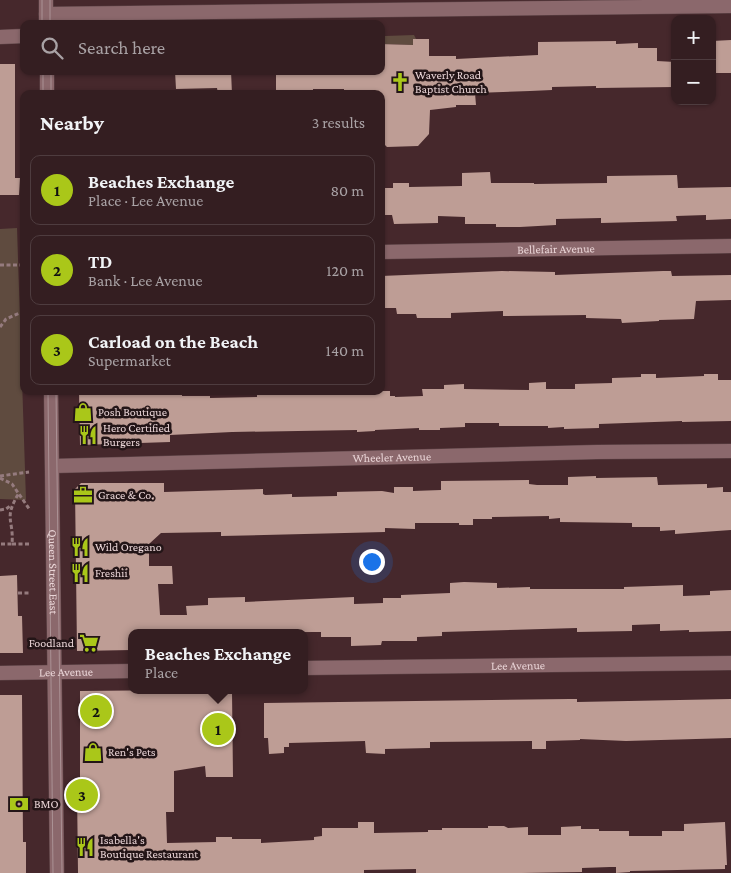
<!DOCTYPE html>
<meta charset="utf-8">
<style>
:root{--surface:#341e21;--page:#3c272a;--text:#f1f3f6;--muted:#a9a2a5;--line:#4e3c3f;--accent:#aac719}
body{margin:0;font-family:"Crimson Pro",serif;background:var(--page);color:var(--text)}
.controls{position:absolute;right:15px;top:15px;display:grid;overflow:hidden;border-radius:10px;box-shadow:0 1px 4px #0004}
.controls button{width:45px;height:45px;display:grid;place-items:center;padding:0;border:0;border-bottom:1px solid var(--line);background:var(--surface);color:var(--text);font:25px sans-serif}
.you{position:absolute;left:371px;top:561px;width:18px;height:18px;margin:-12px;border:4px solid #fff;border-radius:50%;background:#1a73e8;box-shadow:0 0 0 8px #1a73e833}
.badge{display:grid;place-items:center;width:32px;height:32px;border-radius:50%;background:var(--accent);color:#111;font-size:16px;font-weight:700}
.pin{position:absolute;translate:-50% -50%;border:2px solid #fff;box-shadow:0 1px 5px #0006}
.popup{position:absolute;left:128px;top:629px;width:180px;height:65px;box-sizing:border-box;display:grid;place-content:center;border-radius:10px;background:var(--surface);filter:drop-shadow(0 1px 4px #0005);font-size:16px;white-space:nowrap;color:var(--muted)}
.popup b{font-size:19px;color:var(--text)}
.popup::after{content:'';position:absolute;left:50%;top:100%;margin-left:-10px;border:10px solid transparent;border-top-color:var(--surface)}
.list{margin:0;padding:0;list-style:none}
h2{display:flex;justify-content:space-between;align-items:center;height:65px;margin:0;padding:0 20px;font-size:21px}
h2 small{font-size:16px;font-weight:400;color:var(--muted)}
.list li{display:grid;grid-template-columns:32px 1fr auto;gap:15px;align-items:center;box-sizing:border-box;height:70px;margin:0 10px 10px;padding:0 10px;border:1px solid var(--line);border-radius:10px}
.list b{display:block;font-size:19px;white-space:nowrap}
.list p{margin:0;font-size:16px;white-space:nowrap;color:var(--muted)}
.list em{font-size:16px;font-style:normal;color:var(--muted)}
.icon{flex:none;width:28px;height:28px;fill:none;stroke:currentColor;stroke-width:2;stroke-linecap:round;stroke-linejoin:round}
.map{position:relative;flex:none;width:731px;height:873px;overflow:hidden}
.search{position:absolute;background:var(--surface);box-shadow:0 1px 4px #0004;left:20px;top:20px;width:365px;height:55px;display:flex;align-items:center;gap:12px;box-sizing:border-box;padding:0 18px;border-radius:10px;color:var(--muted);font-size:19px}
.panel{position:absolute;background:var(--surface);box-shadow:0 1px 4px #0004;left:20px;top:90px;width:365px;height:305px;border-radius:10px}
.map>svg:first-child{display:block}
.green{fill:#5f4b3f}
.building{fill:#be9d95}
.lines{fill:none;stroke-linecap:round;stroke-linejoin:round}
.minor-casing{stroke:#60474a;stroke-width:15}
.secondary-casing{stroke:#60474a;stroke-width:15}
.path{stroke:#957b7e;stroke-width:3;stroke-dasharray:4 2.5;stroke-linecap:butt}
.minor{stroke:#8b686c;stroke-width:14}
.secondary{stroke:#8b686c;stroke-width:14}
.tram{stroke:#ab9295;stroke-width:1}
.labels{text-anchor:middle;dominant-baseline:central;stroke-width:5;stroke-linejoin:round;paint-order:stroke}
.poi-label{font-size:12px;fill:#e9d4d6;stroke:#231517;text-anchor:start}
.street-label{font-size:12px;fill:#e9d4d6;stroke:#231517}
</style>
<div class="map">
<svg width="731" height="873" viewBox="0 0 731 873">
<rect width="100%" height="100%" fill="#46282c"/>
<g class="green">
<polygon points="414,35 416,39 413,39 413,45 385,44 385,36"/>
<polygon points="17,228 26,500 0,499 0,229"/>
</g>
<g class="building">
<polygon points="413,39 429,39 429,56 456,56 456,59 538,55 538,42 616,41 616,44 638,43 638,48 657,48 657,61 675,62 675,87 596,88 596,86 552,87 552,90 530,91 475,93 476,105 456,105 456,107 430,110 429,134 418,146 387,147 381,141 381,94 344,94 344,89 313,89 313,94 276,94 276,71 381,71 381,44 413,45"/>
<polygon points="731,40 731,73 712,73 712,41"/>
<polygon points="0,64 15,64 15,178 20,178 19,195 0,195"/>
<polygon points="175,71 231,71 232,94 218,94 217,88 176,89"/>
<polygon points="490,172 491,183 534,183 534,184 607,183 607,176 677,175 678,188 731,187 731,219 706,220 706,215 676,216 677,221 601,223 601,218 556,219 556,225 520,227 496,227 496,224 465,224 465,217 438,216 438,223 394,224 392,215 381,215 381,188 393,188 393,183 409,183 409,187 462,186 462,173"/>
<polygon points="502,271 555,272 555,275 663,271 671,271 672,276 731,275 731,300 696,301 694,319 659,320 659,321 622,323 621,319 586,318 586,315 503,316 503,311 451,313 451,318 417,318 416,314 397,314 396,308 381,308 381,276"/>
<polygon points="641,374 656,374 656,378 704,376 704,374 718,374 718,380 731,380 731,421 682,422 682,421 599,424 599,428 564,429 564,427 548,428 548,426 499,426 499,423 465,423 465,427 440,428 440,430 419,430 419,428 375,430 375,431 357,432 357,430 232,432 170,435 170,442 80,445 79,391 182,391 182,396 210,396 210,398 257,397 257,391 390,391 390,396 395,396 395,397 423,396 422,389 444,389 444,385 464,384 464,389 529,390 529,383 546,382 546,389 575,389 575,384 612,383 612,378 641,377"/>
<polygon points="596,476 596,478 657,477 658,485 707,484 707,488 723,487 723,492 731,492 731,530 675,534 675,530 660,531 660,527 632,527 632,523 560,522 560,518 549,519 549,516 492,517 492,519 473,519 473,525 459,525 459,523 415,523 415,529 385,528 385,532 221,536 221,532 161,533 149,544 149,566 172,566 173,584 158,584 160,615 187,615 186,606 208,605 208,598 245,597 245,602 354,597 354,604 383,603 383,598 401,598 401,595 450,593 450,583 464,582 497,583 497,588 530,587 530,589 624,589 624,587 683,585 683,596 710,595 710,591 731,590 731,631 689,632 689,630 660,631 660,624 632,625 632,631 577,632 577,628 442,632 442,636 417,637 417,641 382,641 381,645 351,646 351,637 321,637 321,632 318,632 132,633 132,650 77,651 75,489 81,483 164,483 164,492 263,489 263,494 265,495 292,494 292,497 337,496 337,492 382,491 394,493 394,487 413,487 413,491 441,490 441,481 529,480 529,484 537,485 568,485 568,477"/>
<polygon points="17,575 18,616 22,616 23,653 0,653 0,576"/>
<polygon points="178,690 178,693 212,693 214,690 232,692 233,777 206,777 205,766 174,771 174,812 166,812 167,843 216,842 216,837 232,837 232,839 261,839 261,843 314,840 314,837 322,836 322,828 358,828 358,822 374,822 374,833 428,832 428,830 442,830 442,828 488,828 488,826 504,826 508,828 528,827 528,835 561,835 561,827 581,826 581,829 599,829 599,831 629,831 629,836 662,836 662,831 684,831 684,824 725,822 727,865 725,865 725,869 630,871 630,872 616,873 616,867 610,867 582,868 582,872 522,873 416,873 416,869 364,870 364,873 78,873 77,789 80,789 80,691"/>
<polygon points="0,695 22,695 23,842 26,842 26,873 0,873"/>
<polygon points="570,699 577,699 577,702 731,699 731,738 626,741 580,739 580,740 546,741 546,749 532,749 532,741 430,742 430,748 385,749 385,754 366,753 365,741 289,743 289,747 284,747 284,753 269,754 268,738 264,738 264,703"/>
</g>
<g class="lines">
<g class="minor-casing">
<g id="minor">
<polyline points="46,14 731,6"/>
<polyline points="0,37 24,36"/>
<path id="s1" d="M381,252L731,246"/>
<path id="s2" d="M53,466L597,452L731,451"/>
<path id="s3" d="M304,668L731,663"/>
<path id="s4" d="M0,673L132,671"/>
</g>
</g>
<g class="secondary-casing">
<g id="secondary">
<polyline points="46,0 46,24"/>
<polyline points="47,71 47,94"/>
<path id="s5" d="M51,391L57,873"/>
</g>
</g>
<g class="path">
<polyline points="0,265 24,265"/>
<polyline points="0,327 6,319 24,311"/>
<polyline points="0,476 29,472"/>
<polyline points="0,478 12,484 30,510"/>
<polyline points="0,510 6,509 10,506"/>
<path d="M1,544H12C14,519 3,519 19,493"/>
<polyline points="12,544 30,544"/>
<polyline points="18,593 30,593"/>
</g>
<use href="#minor" class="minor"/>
<use href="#secondary" class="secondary"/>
<g class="tram">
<polyline points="42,0 42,24"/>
<polyline points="50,0 50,24"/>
<polyline points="43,71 43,94"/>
<polyline points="51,71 51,94"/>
<polyline points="48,391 53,873"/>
<polyline points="56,391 62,873"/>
</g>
</g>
<defs>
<g id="church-bare" transform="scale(1.5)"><path d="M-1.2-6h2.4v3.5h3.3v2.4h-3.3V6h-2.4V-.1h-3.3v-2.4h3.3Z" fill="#aac719" stroke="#231517" stroke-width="2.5" paint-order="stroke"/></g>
<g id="shop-bare" transform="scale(1.5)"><path d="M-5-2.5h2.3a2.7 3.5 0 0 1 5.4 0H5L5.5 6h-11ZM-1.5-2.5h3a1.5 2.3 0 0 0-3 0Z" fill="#aac719" stroke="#231517" stroke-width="2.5" paint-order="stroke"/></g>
<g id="restaurant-bare" transform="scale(1.5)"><path d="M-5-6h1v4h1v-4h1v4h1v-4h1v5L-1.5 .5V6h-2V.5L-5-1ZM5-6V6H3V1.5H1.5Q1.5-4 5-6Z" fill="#aac719" stroke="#231517" stroke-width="2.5" paint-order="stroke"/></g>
<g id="office-bare" transform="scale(1.5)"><path d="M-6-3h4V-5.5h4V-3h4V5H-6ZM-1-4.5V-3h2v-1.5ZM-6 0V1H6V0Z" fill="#aac719" stroke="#231517" stroke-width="2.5" paint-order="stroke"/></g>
<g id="supermarket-bare" transform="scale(1.5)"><path d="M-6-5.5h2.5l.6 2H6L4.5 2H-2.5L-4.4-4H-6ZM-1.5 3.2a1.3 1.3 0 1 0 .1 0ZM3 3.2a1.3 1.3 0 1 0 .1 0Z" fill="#aac719" stroke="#231517" stroke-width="2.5" paint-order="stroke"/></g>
<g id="bank-bare" transform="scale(1.5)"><path d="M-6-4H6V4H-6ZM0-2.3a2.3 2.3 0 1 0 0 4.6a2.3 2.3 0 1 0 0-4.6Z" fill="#aac719" stroke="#231517" stroke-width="2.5" paint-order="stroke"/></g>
</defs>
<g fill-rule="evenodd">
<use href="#church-bare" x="400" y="82"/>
<use href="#shop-bare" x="83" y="412"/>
<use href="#restaurant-bare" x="88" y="435"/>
<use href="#office-bare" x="83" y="495"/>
<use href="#restaurant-bare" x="80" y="547"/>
<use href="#restaurant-bare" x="80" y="573"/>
<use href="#supermarket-bare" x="89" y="643"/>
<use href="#shop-bare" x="93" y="752"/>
<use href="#bank-bare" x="19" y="804"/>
<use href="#restaurant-bare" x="85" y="847"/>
</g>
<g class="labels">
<g class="poi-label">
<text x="415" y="75">Waverly Road<tspan x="415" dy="14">Baptist Church</tspan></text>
<text x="98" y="412">Posh Boutique</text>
<text x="103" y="428">Hero Certified<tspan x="103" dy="14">Burgers</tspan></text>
<text x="98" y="495">Grace &amp; Co.</text>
<text x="95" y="547">Wild Oregano</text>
<text x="95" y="573">Freshii</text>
<text x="74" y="643" text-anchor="end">Foodland</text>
<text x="108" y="752">Ren's Pets</text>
<text x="34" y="804">BMO</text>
<text x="100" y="840">Isabella's<tspan x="100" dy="14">Boutique Restaurant</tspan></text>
</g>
<g class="street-label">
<text stroke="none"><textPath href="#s1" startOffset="175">Bellefair Avenue</textPath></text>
<text stroke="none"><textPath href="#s2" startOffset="339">Wheeler Avenue</textPath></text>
<text stroke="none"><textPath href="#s5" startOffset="181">Queen Street East</textPath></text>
<text stroke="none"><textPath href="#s3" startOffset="214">Lee Avenue</textPath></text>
<text stroke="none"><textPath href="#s4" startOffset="66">Lee Avenue</textPath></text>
</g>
</g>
</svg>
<div class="controls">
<button>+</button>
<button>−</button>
</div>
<div class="you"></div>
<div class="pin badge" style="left:218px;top:729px">1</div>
<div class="popup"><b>Beaches Exchange</b>Place</div>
<div class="pin badge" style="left:96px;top:711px">2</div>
<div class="pin badge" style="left:82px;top:795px">3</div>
<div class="search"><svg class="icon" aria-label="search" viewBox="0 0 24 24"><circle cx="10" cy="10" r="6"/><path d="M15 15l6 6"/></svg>Search here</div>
<section class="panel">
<h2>Nearby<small>3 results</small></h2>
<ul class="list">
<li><span class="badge">1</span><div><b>Beaches Exchange</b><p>Place · Lee Avenue</p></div><em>80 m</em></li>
<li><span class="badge">2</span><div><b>TD</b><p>Bank · Lee Avenue</p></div><em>120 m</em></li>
<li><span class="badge">3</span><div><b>Carload on the Beach</b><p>Supermarket</p></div><em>140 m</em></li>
</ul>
</section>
</div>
